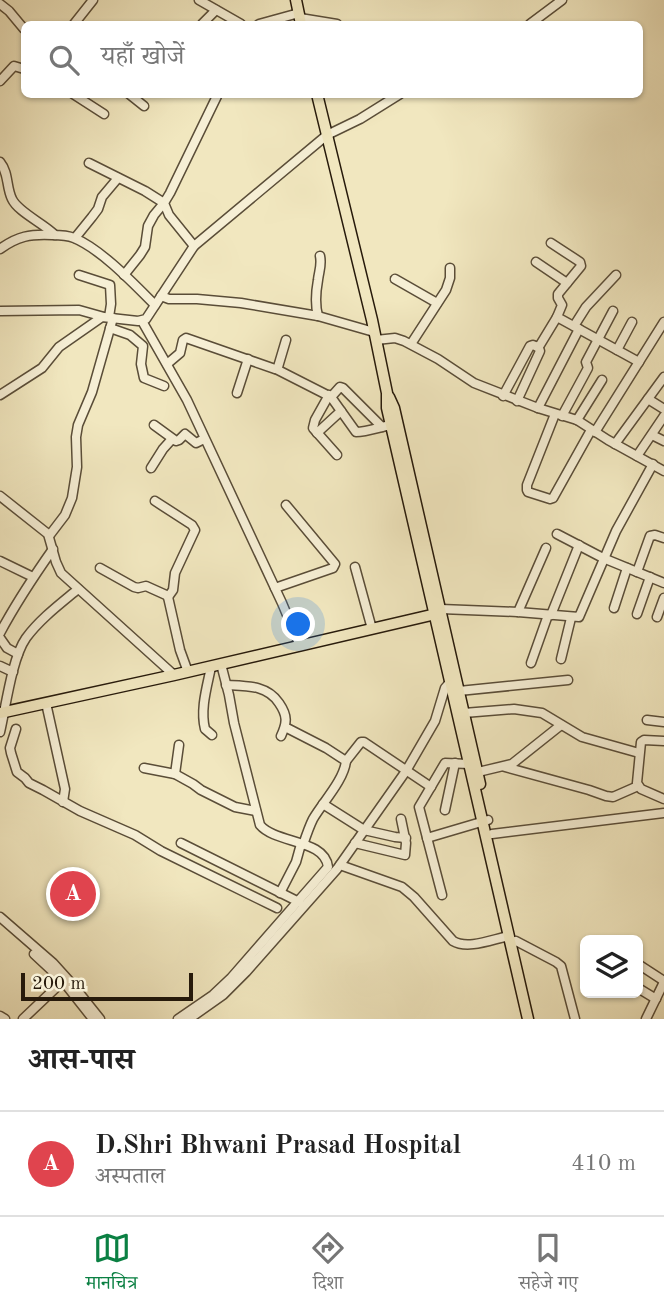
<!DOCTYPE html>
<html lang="hi">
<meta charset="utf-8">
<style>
:root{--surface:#fff;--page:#f2f2f2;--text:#222;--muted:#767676;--line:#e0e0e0;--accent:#0b8043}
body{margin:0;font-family:"Old Standard TT","Noto Serif Devanagari",serif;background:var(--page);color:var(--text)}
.controls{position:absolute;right:21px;bottom:21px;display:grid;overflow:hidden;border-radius:10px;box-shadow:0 2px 5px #0004}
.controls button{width:63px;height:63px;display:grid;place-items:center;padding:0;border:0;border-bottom:2px solid var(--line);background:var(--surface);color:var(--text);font:35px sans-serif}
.scale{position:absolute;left:21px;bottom:18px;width:172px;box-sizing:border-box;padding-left:7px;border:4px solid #271a0b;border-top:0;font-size:19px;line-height:24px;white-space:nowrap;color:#271a0b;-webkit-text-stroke:5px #f6efd5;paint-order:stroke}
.you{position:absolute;left:299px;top:625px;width:24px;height:24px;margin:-18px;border:5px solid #fff;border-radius:50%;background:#1a73e8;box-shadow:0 0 0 10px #1a73e833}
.badge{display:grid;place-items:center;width:46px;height:46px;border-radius:50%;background:var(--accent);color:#fff;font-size:23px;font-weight:700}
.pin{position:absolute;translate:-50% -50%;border:4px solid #fff;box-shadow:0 2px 7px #0006}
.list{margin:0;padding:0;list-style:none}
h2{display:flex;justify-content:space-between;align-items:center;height:91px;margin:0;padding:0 28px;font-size:30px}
h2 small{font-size:23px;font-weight:400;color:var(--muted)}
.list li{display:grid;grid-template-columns:46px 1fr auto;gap:21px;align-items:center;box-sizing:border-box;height:105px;padding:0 28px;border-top:2px solid var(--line)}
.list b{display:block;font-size:26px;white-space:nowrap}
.list p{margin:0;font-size:23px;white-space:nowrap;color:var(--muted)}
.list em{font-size:23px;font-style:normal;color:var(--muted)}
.icon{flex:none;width:38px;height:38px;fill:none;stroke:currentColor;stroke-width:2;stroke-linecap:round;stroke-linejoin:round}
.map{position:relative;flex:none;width:664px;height:1019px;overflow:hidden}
.search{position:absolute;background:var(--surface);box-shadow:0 2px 5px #0004;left:21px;right:21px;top:21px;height:77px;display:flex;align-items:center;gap:18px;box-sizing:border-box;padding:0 24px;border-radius:10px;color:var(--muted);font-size:26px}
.sheet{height:196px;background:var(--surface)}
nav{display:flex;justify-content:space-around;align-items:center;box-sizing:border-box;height:98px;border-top:2px solid var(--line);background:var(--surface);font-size:19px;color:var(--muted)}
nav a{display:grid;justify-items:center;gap:4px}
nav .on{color:var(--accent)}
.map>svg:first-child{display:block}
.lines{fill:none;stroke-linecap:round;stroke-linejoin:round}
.minor-casing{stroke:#5a4d38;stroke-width:11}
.major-casing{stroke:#271a0b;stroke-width:13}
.minor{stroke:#f6efd5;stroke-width:8}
.major{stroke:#f1e7bf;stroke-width:10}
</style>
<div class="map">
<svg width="664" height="1019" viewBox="0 0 664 1019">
<rect width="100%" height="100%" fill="#f1e7bf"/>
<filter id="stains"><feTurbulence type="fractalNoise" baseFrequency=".00286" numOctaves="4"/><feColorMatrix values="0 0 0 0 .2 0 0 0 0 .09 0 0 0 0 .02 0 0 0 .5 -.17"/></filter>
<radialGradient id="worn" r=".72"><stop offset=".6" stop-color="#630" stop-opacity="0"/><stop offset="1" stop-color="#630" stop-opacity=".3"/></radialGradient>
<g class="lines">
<g class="minor-casing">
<g id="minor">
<polyline points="199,0 241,24"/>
<polyline points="0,4 9,11 24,29"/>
<polyline points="300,18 337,24"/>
<polyline points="74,24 93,0"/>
<polyline points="202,24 216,10"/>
<polyline points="259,24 299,13"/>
<polyline points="530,24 562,0"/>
<polyline points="0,81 14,66 24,69"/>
<polyline points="73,94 104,114"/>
<polyline points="129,94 144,106"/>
<path d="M0,162C9,173 6,187 12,199C18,212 43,223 55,235"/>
<polyline points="89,163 145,191 164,203 154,215 148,226 145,247 140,255 124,275"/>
<polyline points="75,238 92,217 98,209 102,197 118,178"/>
<polyline points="551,243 580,262 581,266 558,294 558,298 562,305 557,317"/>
<polyline points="194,246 169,215 164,203 170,193 218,94"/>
<path d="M0,249C18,236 30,234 52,235C59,235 67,235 74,238C101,249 134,284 155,305"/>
<polyline points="536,262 567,283"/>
<polyline points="79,275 110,285 111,304 109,317"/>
<polyline points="395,279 437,303"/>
<polyline points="161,296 169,299 197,299 241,303 318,316 374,332"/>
<polyline points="0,311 79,310 104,317"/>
<path d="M318,316C315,305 316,291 318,280C319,271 322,265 320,256"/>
<polyline points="142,321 187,400 282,603 300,646"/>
<polyline points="574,326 586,307 616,275"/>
<polyline points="110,328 130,335 143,346 141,364 144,378 164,386"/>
<polyline points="376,340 395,338 404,341 438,359 474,383 538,408 577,420 608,440 664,471"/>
<polyline points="411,344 446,290 450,278 450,268"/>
<polyline points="617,350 632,322"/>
<polyline points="167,364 180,353 183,340 186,338 275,369 278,367 286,340"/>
<path d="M276,369L331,397L356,432C367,432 380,427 391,425"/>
<polyline points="237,393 248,359"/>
<polyline points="0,395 42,368 59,347 102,317 138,321 146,319 194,246 327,135 360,119 400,94"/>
<polyline points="329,395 315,420 313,428 337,455"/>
<polyline points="503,396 530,346 533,345 537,347 540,345 557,317 639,362"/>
<polyline points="331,397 340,387 343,388 382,427"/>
<polyline points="648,399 664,409"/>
<polyline points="517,401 540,351 538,346"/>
<polyline points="538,408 579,329"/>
<polyline points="555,414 527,485 527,490 528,492 550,499 553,498 591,430"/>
<polyline points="562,416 588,368 586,362 613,311"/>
<polyline points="577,420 602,380"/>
<polyline points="154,425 176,441 179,440 185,434 196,443 204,439"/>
<polyline points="595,432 664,322"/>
<polyline points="317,433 341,411"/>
<polyline points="652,435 664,441"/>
<polyline points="615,444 664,377"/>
<polyline points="637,456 664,416"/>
<polyline points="151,468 163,449 172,439"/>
<polyline points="0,496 48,534 56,562 61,573 174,675"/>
<polyline points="155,501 192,525 195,530 175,573 173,590 168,597"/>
<polyline points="557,534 603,558 664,583"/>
<polyline points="49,536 65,515 72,498 77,467 76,437 78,425 92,392 113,318"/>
<polyline points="0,561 33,577"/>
<polyline points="355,567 372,629"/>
<polyline points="100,568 134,587 138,588 146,586 166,595 168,597 180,650 188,672"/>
<polyline points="637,572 650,536 655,535 664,538"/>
<polyline points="275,588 333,568 335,564 286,505"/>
<polyline points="614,608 627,568"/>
<polyline points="441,609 518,612 579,617 616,531 653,464"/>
<polyline points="518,612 546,548"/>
<polyline points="637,614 650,577"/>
<polyline points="551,615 579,545"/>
<polyline points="657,617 664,598"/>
<path d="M0,633C16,603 34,576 53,549"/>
<polyline points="0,638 7,648 18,654"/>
<polyline points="561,659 571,618"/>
<polyline points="531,663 548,615"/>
<polyline points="0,666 13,672"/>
<path d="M211,667C207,687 200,709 205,729L212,735"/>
<path d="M226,685C247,686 267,685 279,703C288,716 287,723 281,736"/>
<polyline points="459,691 568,680"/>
<polyline points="46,703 65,789 63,802"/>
<polyline points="464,713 514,709 542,713 582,737 639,753"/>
<polyline points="647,720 664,722"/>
<path d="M285,727L326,748L346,761C344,780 323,802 313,819C309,827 306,836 303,845"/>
<polyline points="16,729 10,748 11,753 17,772 25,778 29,783 43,790 80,811 135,835 161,851 277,908"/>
<path d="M0,732C6,706 12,658 26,638C40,619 60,604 78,589"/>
<polyline points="664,741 644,740 641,742 637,783 641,789 664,799"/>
<polyline points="346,761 361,742 364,742 431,787"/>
<polyline points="505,767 589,790 606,796 613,797 638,786"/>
<polyline points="144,768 175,774 193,784 201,790 235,807 256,811"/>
<polyline points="478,772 512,764 561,725"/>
<polyline points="175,774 179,745"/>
<polyline points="323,804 364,830 395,837 406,838"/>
<polyline points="445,810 455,763"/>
<polyline points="492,834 664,813"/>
<polyline points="427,838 488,820"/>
<polyline points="181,843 299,902"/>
<polyline points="355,843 405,855 406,843 401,819"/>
<path d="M340,865L402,887L414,897L453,941C468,950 493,939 509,936"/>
<polyline points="280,893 296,862 301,844"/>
<polyline points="442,895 419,807 445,763 469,764"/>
<polyline points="0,917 53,963 72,984 100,1019"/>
<polyline points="516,941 556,962 561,966 575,1019"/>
<polyline points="34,954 63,981 93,1019"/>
<polyline points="638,964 664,981"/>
<polyline points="638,988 656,999"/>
<polyline points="0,1016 5,1019"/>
<polyline points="23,1019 63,981"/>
<path d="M178,1019L213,995L231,978L328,867C325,839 276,844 260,825L234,723L229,695L221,664"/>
<polyline points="189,1019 223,995 246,972 337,869 406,771 435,721 445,688 452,680"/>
<polyline points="646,1019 664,982"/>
</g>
</g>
<g class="major-casing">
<g id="major">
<polyline points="296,0 301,24"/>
<polyline points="317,94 372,320 387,393 387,408 528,1019"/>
<polyline points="389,397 394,408 480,784"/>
<polyline points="0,713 174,675 440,613"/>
</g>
</g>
<use href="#minor" class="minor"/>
<use href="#major" class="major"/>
</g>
<rect width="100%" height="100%" filter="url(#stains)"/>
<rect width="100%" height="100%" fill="url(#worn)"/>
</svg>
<div class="controls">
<button><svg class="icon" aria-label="layers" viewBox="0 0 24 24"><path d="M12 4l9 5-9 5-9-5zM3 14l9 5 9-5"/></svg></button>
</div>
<div class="scale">200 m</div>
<div class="you"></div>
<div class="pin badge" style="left:73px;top:894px;background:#e0444e">A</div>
<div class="search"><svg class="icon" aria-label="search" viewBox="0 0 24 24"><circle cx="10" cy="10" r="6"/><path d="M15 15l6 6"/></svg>यहाँ खोजें</div>
</div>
<section class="sheet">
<h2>आस-पास<small></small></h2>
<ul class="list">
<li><span class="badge" style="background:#e0444e">A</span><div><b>D.Shri Bhwani Prasad Hospital</b><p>अस्पताल</p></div><em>410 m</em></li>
</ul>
</section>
<nav>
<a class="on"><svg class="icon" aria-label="map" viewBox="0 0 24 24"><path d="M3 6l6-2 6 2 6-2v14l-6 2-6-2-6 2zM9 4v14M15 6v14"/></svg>मानचित्र</a>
<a><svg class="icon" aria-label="directions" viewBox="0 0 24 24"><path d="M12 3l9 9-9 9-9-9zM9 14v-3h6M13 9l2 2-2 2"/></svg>दिशा</a>
<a><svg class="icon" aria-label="saved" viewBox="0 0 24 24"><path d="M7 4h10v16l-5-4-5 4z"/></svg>सहेजे गए</a>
</nav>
